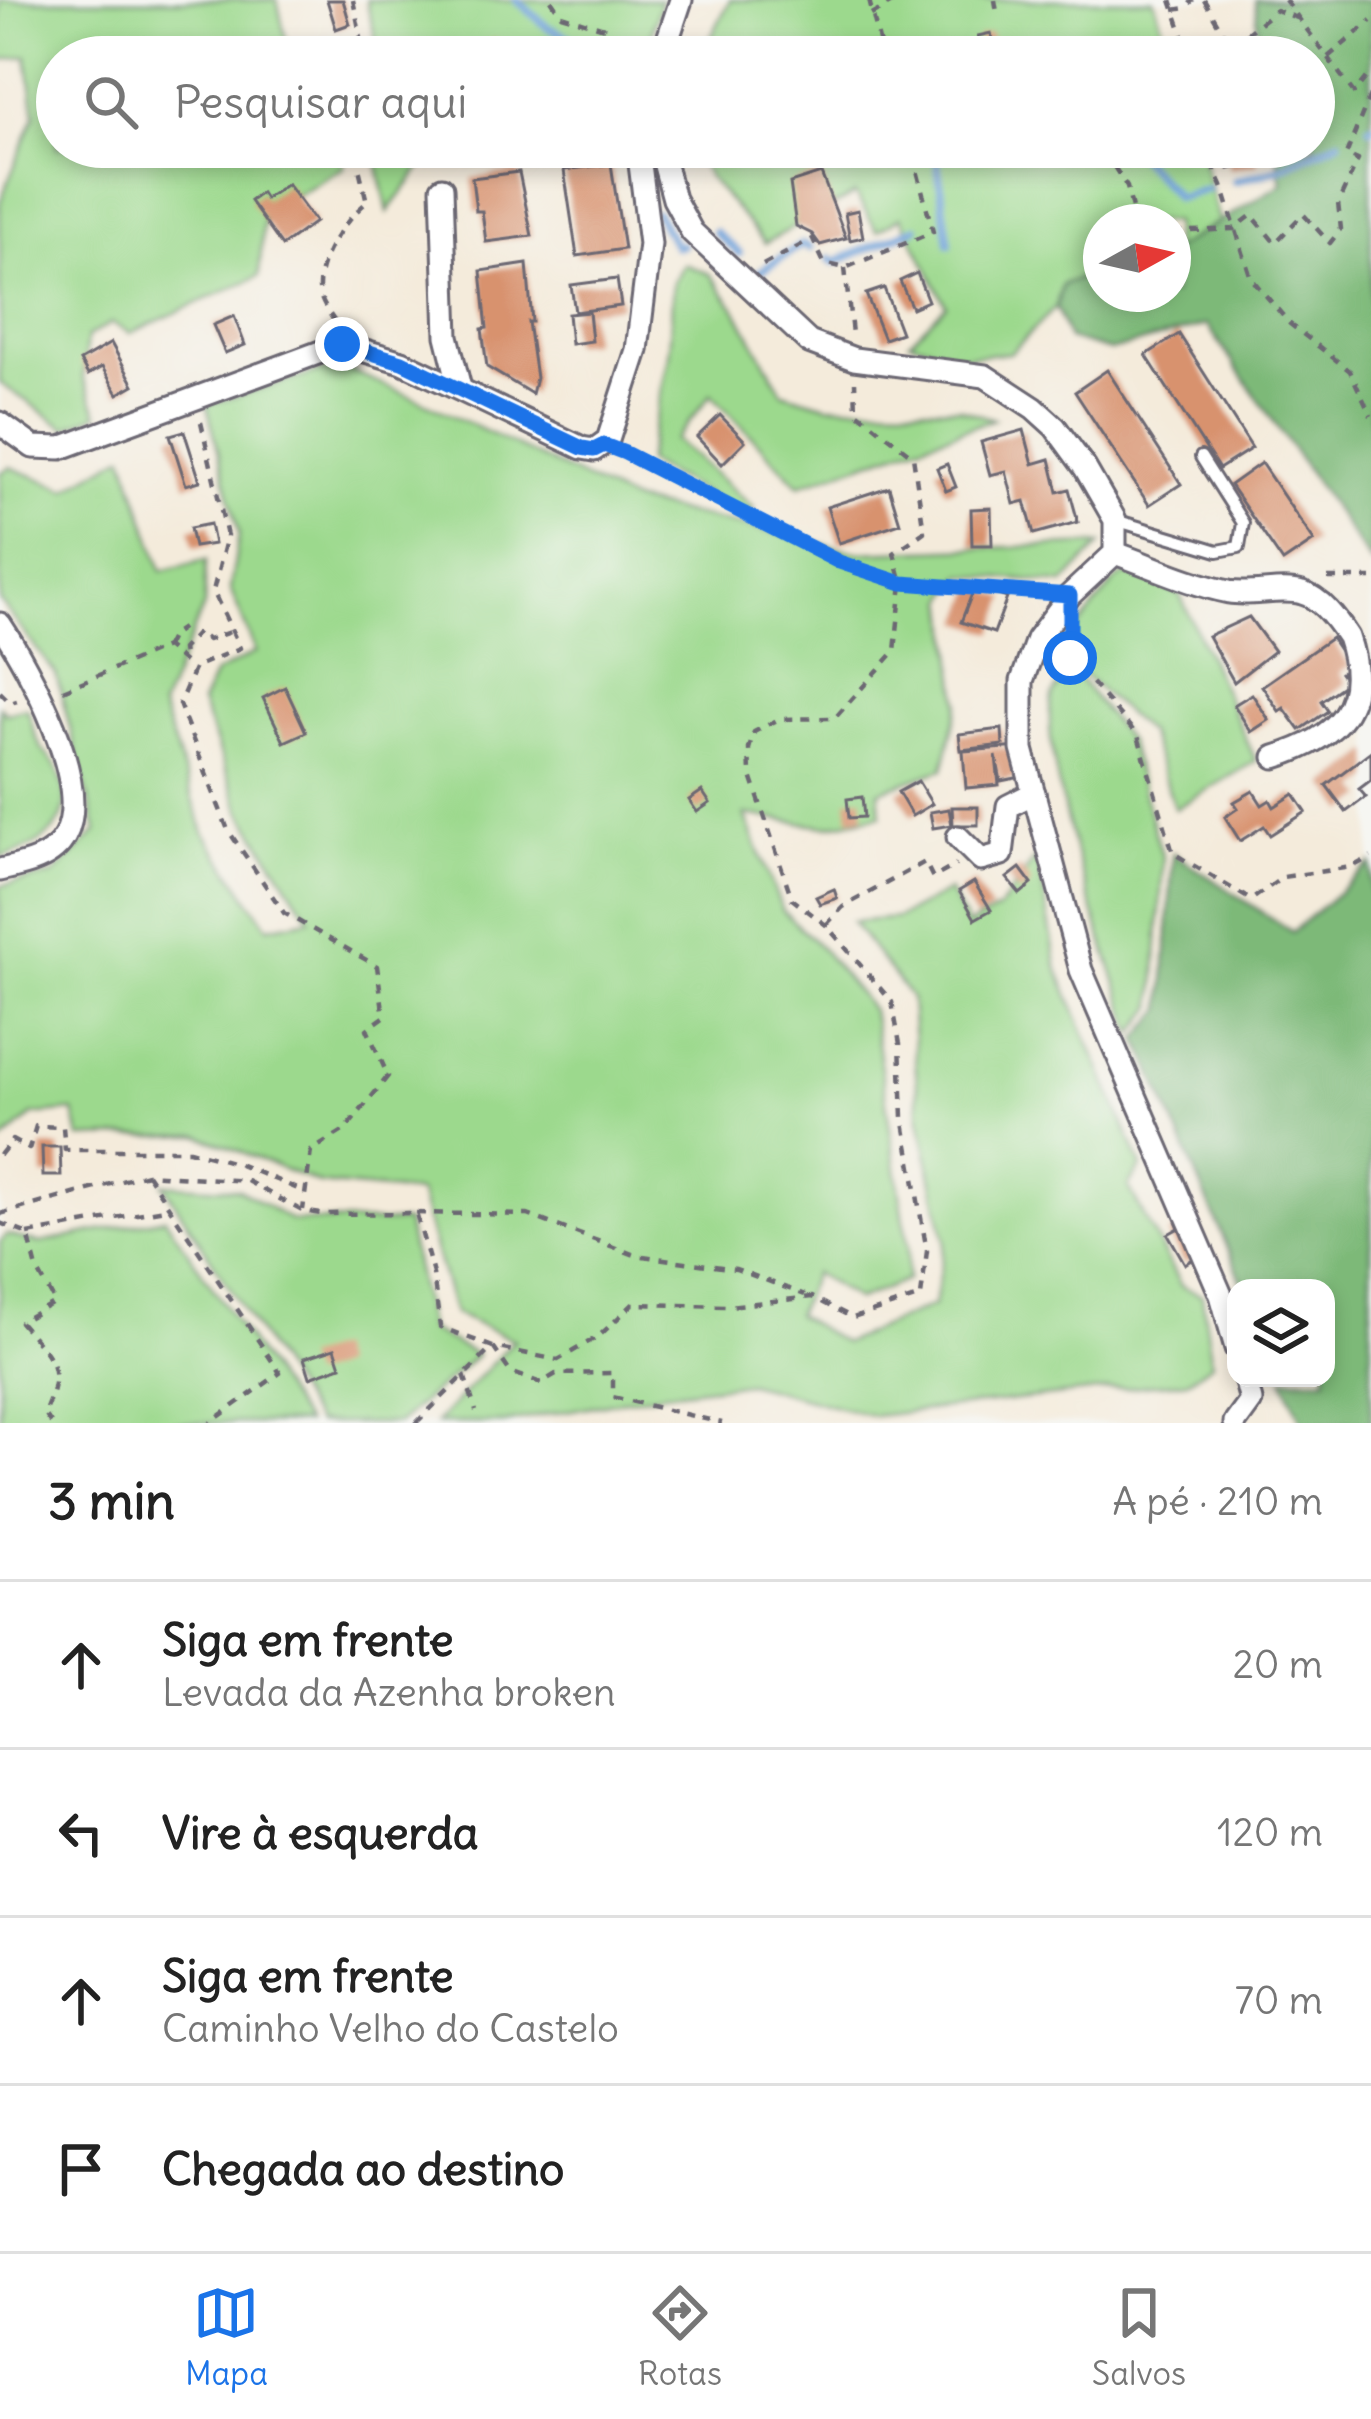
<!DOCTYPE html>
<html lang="pt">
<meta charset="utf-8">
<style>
:root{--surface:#fff;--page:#f6f6f6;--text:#222;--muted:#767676;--line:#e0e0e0;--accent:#1a73e8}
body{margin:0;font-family:Delius,sans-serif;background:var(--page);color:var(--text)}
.controls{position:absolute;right:36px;bottom:36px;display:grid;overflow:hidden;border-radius:24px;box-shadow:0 6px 18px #0003}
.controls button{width:108px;height:108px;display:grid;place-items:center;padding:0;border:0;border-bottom:3px solid var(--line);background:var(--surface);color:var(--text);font:60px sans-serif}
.compass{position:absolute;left:1083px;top:204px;width:108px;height:108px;border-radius:50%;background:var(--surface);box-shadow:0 6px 18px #0003;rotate:82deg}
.stop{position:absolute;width:36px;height:36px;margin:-27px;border:9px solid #1a73e8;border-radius:50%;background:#fff}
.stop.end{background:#1a73e8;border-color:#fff;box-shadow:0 3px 12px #0008}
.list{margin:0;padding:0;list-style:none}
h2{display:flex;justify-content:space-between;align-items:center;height:156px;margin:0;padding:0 48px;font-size:51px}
h2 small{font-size:39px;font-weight:400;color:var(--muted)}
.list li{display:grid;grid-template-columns:78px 1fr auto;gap:36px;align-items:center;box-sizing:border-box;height:168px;padding:0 48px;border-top:3px solid var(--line)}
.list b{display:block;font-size:45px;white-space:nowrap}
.list p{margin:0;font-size:39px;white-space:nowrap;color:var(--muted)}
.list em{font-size:39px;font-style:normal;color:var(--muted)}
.icon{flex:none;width:66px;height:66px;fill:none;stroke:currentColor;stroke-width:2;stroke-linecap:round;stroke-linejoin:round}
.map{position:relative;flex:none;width:1371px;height:1423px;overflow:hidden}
.search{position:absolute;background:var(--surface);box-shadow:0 6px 18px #0003;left:36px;right:36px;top:36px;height:132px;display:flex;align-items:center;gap:30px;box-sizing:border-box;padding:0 42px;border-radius:66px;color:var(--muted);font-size:45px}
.sheet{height:828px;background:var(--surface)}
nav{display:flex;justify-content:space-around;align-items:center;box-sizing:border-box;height:168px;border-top:3px solid var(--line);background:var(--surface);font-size:33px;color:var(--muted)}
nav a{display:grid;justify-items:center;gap:6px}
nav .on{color:var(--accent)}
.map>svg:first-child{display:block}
.green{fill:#9cd98d;stroke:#5f7e64;stroke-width:3}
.forest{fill:#7db978;stroke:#506e5a;stroke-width:3}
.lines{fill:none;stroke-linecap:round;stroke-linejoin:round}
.stream{stroke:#6da0d9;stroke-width:8}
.building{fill:#d8926e}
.service-casing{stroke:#6c6873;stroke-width:16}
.minor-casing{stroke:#6c6873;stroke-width:27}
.path{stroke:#6c6873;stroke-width:4.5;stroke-dasharray:9 9;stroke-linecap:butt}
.service{stroke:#fff;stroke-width:10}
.minor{stroke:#fff;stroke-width:21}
.route{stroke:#1a73e8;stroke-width:15}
</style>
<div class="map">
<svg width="1371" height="1423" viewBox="0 0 1371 1423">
<rect width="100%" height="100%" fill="#f6f6f2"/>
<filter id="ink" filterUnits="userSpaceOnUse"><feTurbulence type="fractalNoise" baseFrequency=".00833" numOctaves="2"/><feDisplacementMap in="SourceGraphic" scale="24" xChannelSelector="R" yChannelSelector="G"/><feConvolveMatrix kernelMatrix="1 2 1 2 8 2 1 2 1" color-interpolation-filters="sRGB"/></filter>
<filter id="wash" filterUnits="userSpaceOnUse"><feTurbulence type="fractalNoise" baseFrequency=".004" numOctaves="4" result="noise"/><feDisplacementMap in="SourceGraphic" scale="48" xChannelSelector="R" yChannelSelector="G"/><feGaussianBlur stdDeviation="2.7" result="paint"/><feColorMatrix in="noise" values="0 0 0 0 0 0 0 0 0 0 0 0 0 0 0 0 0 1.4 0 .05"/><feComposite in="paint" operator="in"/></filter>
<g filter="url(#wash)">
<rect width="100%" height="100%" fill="#f4ebdb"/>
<g class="green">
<polygon points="0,0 277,0 289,53 313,57 57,57 57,147 340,147 344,167 264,214 259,276 130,333 111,323 87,337 83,377 98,414 66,428 0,383 0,202 35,115 27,56 0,60"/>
<polygon points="366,0 661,0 645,57 380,57"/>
<polygon points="730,0 1154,0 1172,57 701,57"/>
<polygon points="374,147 437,147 388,212"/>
<polygon points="693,147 1199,147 1219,221 1173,250 1173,222 1101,222 1101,270 1062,285 1056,307 1010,353 962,356 910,341 946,305 901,217 877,231 855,194 765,243 708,177"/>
<polygon points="684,264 710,274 737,311 782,392 827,405 958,408 994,419 799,485 711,394 675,440 754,508 745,515 646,462 669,356 673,282"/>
<polygon points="339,366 422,401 631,501 859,552 1101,544 1064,584 962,575 947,599 959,703 943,769 879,791 881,815 826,826 745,815 782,910 821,948 872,1010 908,1246 907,1280 857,1300 814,1273 796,1315 844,1343 934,1305 945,1241 919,1114 911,998 852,922 897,918 949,891 968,926 999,909 1037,856 1058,970 1142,1167 1128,1186 1181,1286 1202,1295 1212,1363 1187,1381 874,1416 748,1383 662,1393 503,1423 436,1423 514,1340 454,1314 419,1193 320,1184 199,1135 80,1138 74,1111 33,1115 0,1144 0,886 53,875 97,831 56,674 0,601 0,473 10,467 67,489 124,455 162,571 206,560 204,606 161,707 204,832 268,927 310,919 241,811 201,703 215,674 256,652 230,589 239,534 207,405"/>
<polygon points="1126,574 1148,579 1180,595 1256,761 1175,809 1148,733 1058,652 1115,581"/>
<path d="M1073,671L1128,741L1163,859L1154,1007L1134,1034C1114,973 1030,743 1054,692C1057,685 1067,677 1073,671Z"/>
<path d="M0,707L6,713L27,708C31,720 34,734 40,745C44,754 53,760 57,769C83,820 44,847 0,857Z"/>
<polygon points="163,1184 239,1189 292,1221 406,1222 429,1330 477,1355 398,1423 316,1423"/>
<polygon points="165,1218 305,1423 0,1423 0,1242 7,1235 40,1243"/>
</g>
<g class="forest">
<polygon points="1255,0 1371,0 1371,563 1207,325 1110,351 1068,339 1056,307 1062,285 1101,270 1101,294 1173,294 1173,250 1282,184 1276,147 1314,147 1314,57 1261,57"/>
<polygon points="1173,853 1292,932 1371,864 1371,1423 1303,1423 1283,1378 1326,1378 1326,1288 1245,1288 1138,1039 1163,1009"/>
</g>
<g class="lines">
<g class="stream">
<polyline points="517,0 547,27 575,40 589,57"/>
<polyline points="1369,127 1371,126"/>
<polyline points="935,147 949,244"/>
<polyline points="1131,147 1177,198 1207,189"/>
<polyline points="1235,181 1278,169 1339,141"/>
<polyline points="656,213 676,247 682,245"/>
<polyline points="715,232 739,253"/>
<polyline points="830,259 835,262 916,228"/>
<polyline points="759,272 803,244 810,248"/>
</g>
</g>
<g id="blocks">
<g class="building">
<polygon points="327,0 343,0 350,24 336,29"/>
<polygon points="991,33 995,57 982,57 978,36"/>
<polygon points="496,38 503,57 489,57 483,43"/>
<polygon points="1225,147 1255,147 1258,164 1229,169"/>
<polygon points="611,164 624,249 577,256 564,170"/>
<polygon points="519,172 532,236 486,242 482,211 476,211 472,178"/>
<polygon points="821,173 846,238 820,245 812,234 796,226 790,183"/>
<polygon points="287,184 315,222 282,246 250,201 261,193 265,199"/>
<polygon points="858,210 863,237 850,240 845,213"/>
<polygon points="527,264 532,322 528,322 536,378 532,394 487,367 482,329 487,328 481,271"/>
<polygon points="917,273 928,301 912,308 900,281"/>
<polygon points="617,279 621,306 575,312 571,285"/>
<polygon points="884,288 901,333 884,339 866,294"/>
<polygon points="589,312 592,341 571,344 568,314"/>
<polygon points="234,316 245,345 225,353 213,325"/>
<polygon points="1179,334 1252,448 1219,469 1146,355"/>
<polygon points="111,343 134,385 118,394 102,367 88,375 80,361"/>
<polygon points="1107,370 1181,484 1149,505 1075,392"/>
<polygon points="720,415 745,441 722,464 697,437"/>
<polygon points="1024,430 1033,464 1050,459 1058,492 1069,489 1078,522 1034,534 1025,501 1014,504 1006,471 990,475 981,442"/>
<polygon points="184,431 200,481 186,485 170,435"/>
<polygon points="1261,463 1314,541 1283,562 1230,485"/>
<polygon points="947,464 956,487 946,491 937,468"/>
<polygon points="889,487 900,523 839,543 827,507"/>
<polygon points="991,508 992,545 972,545 971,509"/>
<polygon points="210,524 214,544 194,547 190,528"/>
<polygon points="975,586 1007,598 994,633 961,622"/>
<polygon points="1249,617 1274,651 1234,682 1208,636"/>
<polygon points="1331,638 1350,666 1340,673 1347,683 1321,701 1328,711 1300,730 1284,708 1279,711 1262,686"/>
<polygon points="285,687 306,732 284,742 263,698"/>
<polygon points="1252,694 1269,720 1251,732 1234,705"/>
<polygon points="1002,729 1003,745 961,750 959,734"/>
<polygon points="1021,747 1026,776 1001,781 996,756 999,785 966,788 963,751"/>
<polygon points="1371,751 1371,780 1359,789 1366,797 1346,812 1326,785"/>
<polygon points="918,781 932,804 912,816 898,792"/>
<polygon points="702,791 710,803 697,812 689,800"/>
<polygon points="1253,791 1262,805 1270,800 1274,807 1294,794 1306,812 1270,835 1264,826 1240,841 1225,817 1238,808 1234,802"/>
<polygon points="862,797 864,817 849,818 847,799"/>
<polygon points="952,807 978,807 978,825 953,825"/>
<polygon points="949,809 952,825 933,828 930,812"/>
<polygon points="1020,868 1032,884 1020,894 1007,878"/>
<polygon points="974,882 991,910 975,919 959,891"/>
<polygon points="834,889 837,898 820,904 816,897"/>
<polygon points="42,1147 60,1147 61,1176 43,1176"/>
<polygon points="1179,1228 1196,1257 1185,1264 1168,1234"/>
<polygon points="335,1348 341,1366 310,1377 304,1358"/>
</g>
</g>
</g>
<g filter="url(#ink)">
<use href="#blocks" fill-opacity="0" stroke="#6c6873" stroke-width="3"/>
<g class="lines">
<g class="service-casing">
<polyline id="service" points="1115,520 1218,551 1239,547 1243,523 1201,457"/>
</g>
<g class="minor-casing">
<g id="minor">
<polyline points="662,57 681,0"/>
<polyline points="660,147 674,199 692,232 809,342 854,359 985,376 1034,408 1055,427 1085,468 1115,520 1115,553 1070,595 1037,639 1022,681 1022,749 1081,970 1221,1295 1236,1348"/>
<polyline points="442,188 447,336 460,388"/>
<polyline points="0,423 33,447 61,448 342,344 402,362 582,448 594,450 608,440 637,350 650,244 639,156 641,147"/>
<path d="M1115,553C1152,566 1190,584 1229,592C1252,596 1282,587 1302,593C1321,598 1337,620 1348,637C1371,705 1338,738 1275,757"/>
<path d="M0,624C29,668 93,784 65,836C53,859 23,865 0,870"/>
<polyline points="958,837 981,860 1002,854 1008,806 1034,793"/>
<polyline points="1235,1423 1251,1401 1245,1378"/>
</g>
</g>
<g class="path">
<polyline points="353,0 365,57"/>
<polyline points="551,0 561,15 604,28 619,57"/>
<polyline points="869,0 883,57"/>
<polyline points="995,0 997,12"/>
<polyline points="1171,0 1183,35"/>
<polyline points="1204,0 1231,46 1276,10 1300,19"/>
<polyline points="1285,0 1354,93 1371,71"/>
<polyline points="1174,10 1186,8 1193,0"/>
<polyline points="871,15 897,0"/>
<polyline points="1328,57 1371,21"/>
<polyline points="1050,147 1106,154 1127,187 1135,222"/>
<polyline points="1204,147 1222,186 1251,278 1290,324 1350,371 1371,416"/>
<polyline points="1173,232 1234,229 1252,215 1275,243 1303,214 1330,243 1341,229 1338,203 1358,160 1346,155 1371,92"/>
<polyline points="763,265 813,239 824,263 845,268 933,232 911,147"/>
<polyline points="845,268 852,334"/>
<path d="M335,322C328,312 319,299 319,287C319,256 345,220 367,202L354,147"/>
<polyline points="201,422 227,536 213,591 240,648 195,667 179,704 228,830 284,913 377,966 384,1017 367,1029 388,1076 346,1129 311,1151 303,1210"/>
<polyline points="626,454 839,562 902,583 1041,593"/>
<polyline points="1328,578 1371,578"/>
<polyline points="1070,637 1070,658 1138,736 1173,853 1251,900 1283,877 1352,867 1371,857"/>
<polyline points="166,647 172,635 182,628"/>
<polyline points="63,690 166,647 184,662 182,649 198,632 208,640 232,631"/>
<polyline points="0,692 11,703 17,701"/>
<polyline points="826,925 843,907 925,862 933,878 956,865"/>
<polyline points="0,1155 12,1140 29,1149 36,1126 63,1127 65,1150 189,1150 238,1164 305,1192"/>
<polyline points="147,1174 280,1373 210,1423"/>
<polyline points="416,1213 528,1215 635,1255 736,1269 805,1295"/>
<polyline points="0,1214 147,1174 247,1181 302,1211 321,1214 416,1213 433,1274 440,1327 493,1347 558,1360 599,1336 633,1304 728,1306 812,1297 853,1318 921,1296 927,1251 903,1117 900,1044 892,1002 826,925 792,899 750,773 749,749 754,732 779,719 835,718 895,651 902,583 894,553 924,532 913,456 856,411 855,382"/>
<path d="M0,1223L28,1234L37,1269L55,1302L20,1322C51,1359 66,1365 44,1413L51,1423"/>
<polyline points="28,1234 170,1208"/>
<polyline points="493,1347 510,1372 541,1383 556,1374 613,1373 613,1397 722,1423"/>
<polyline points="464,1375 476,1411"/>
<polyline points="416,1423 493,1347"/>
</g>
<use href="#service" class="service"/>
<use href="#minor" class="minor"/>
</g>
</g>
<g class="lines" filter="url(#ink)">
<polyline class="route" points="342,344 402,362 582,448 594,450 604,445 625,453 839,562 902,583 1070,595 1070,658"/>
</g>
</svg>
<div class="controls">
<button><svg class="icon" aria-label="layers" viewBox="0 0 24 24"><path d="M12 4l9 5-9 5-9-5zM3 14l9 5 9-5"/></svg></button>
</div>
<svg class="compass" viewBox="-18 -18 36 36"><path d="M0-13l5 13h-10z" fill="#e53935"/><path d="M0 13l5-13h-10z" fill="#767676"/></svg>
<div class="stop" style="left:1070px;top:658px"></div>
<div class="stop end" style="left:342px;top:344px"></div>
<div class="search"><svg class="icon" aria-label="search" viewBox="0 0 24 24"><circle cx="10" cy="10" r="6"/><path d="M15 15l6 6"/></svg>Pesquisar aqui</div>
</div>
<section class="sheet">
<h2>3 min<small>A pé · 210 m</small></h2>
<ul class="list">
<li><svg class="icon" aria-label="ahead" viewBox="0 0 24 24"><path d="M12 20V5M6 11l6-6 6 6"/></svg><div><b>Siga em frente</b><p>Levada da Azenha broken</p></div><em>20 m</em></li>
<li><svg class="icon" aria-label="left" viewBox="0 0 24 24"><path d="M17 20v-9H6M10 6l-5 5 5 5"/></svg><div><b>Vire à esquerda</b></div><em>120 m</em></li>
<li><svg class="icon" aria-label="ahead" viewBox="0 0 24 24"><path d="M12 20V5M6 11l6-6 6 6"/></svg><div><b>Siga em frente</b><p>Caminho Velho do Castelo</p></div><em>70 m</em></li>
<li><svg class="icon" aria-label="arrive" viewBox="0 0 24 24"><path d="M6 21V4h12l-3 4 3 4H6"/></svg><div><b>Chegada ao destino</b></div></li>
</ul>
</section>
<nav>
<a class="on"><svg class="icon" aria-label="map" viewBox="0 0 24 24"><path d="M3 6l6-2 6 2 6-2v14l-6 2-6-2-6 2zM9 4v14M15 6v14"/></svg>Mapa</a>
<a><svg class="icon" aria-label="directions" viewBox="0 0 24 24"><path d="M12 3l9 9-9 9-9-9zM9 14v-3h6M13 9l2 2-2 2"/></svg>Rotas</a>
<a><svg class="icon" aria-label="saved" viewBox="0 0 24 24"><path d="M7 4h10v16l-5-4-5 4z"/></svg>Salvos</a>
</nav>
